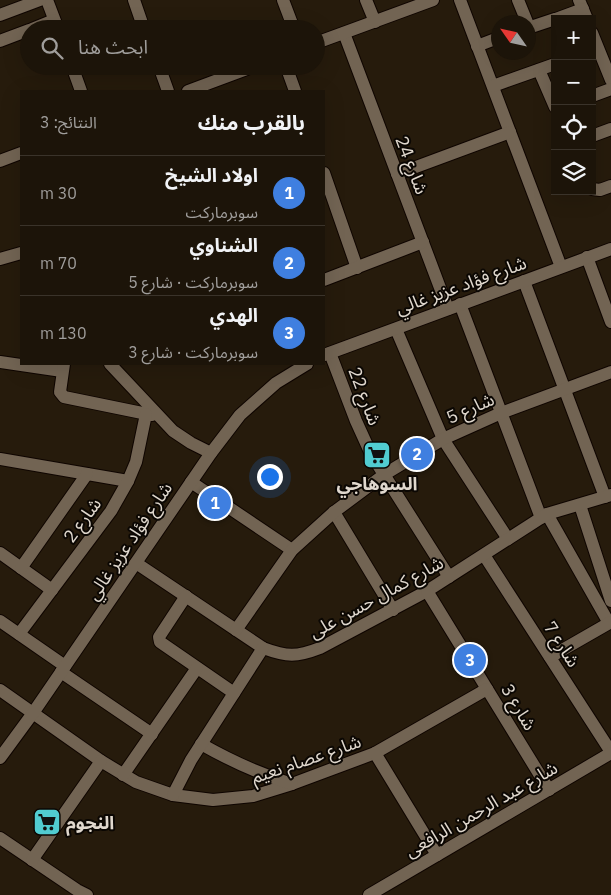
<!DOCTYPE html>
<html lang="ar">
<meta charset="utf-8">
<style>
:root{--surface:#1c1409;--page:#292117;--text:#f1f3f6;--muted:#a09e9c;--line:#3a332a;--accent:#8c9099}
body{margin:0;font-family:"IBM Plex Sans","Noto Sans Arabic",sans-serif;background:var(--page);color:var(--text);direction:rtl}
.controls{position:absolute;right:15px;top:15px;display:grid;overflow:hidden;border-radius:0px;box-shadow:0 5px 20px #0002}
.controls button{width:45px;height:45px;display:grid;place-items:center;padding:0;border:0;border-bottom:1px solid var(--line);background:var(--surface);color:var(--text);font:25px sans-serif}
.compass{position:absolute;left:491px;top:15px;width:45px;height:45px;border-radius:50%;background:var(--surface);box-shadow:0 5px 20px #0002;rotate:304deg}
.you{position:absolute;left:269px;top:476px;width:18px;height:18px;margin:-12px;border:4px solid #fff;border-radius:50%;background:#1a73e8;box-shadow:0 0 0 8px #1a73e833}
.badge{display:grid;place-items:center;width:32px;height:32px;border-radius:50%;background:var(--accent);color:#fff;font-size:16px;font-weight:700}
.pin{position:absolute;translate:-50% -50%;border:2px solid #fff;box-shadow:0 1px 5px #0006}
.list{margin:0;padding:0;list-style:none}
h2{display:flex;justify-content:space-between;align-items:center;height:65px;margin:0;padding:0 20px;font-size:21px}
h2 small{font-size:16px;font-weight:400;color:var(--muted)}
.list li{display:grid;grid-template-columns:32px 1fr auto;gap:15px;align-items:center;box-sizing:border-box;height:70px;padding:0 20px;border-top:1px solid var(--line)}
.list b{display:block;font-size:19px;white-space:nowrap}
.list p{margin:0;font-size:16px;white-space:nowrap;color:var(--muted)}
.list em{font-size:16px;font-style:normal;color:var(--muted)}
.icon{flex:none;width:28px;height:28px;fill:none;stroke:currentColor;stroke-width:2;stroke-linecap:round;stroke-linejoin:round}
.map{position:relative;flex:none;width:611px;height:895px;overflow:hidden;direction:ltr}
.search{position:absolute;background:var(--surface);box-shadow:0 5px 20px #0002;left:20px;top:20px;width:305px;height:55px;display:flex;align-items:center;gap:12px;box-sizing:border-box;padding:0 18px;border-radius:28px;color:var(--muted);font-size:19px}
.panel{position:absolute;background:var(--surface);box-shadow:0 5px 20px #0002;left:20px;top:90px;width:305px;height:275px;border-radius:0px;direction:rtl}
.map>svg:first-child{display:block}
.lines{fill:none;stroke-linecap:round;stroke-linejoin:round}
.minor-casing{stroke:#0f0500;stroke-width:14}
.minor{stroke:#726453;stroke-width:12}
.labels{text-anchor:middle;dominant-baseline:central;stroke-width:4;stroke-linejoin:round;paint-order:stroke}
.street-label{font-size:18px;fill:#e0d8ce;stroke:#0b0703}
.poi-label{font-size:18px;font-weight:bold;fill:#e0d8ce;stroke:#0b0703}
</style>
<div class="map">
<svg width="611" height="895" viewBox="0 0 611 895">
<rect width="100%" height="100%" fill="#261b0c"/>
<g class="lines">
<g class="minor-casing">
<g id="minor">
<polyline points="47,0 58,29"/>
<polyline points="134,0 144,29"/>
<polyline points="283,0 294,29"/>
<polyline points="366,0 375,22"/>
<polyline points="460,0 561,267"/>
<polyline points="518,0 527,22"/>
<polyline points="579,0 587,19"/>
<polyline points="0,15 40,0"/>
<polyline points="556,19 583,9"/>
<polyline points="528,28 555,19"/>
<polyline points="32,29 54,20"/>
<polyline points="344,33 448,309"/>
<polyline points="592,33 611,80"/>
<polyline points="0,41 29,30"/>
<polyline points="316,43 433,0"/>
<polyline points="477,46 498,38"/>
<polyline points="72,66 81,91"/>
<polyline points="159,66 168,91"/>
<polyline points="286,66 295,91"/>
<polyline points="539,70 555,107"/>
<polyline points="493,86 555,64"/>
<polyline points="188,91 255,66"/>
<polyline points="592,96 611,89"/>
<polyline points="592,136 611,129"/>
<polyline points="0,161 21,153"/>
<polyline points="324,173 357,268"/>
<polyline points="397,174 510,132"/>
<polyline points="592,189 600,190 611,186"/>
<polyline points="587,257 611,322"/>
<polyline points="0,259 21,253"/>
<polyline points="324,280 423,242"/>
<polyline points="524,281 605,497"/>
<polyline points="460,304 541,518"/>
<polyline points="396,329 443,439 508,539"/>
<polyline points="330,353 356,421 371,454 449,577"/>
<polyline points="324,355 611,249"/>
<polyline points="0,362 62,371"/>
<polyline points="64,364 60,392 64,397 152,415"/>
<polyline points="110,364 173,431 191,443 211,453"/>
<polyline points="0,459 128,481"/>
<polyline points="191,482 292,550"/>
<polyline points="580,505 611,601"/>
<polyline points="334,512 393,610"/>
<polyline points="547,514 609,623"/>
<polyline points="0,553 52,590"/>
<polyline points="484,555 611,752"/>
<path d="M136,563L263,648C287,657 297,657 320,648L427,591L547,514L611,495"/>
<polyline points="21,568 87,474"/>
<polyline points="427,591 549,790"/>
<polyline points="186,596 159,637 160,642 234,693"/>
<polyline points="0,621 65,666"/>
<polyline points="236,630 292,550 334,512 385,474 443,439 501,413 611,372"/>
<polyline points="19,634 111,511 128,481 136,462 146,414"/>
<polyline points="550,657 611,622"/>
<polyline points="61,672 152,734"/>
<polyline points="0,690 101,761 136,782 173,795 213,800 253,796 292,784 375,753 487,689"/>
<path d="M201,744C231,761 259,774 292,784"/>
<polyline points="375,753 437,855"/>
<polyline points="0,758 33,713 211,453 240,415 276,383 307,364"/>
<polyline points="123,775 197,668"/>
<polyline points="173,795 191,760 263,648"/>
<polyline points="0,838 77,890 87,895"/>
<polyline points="32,860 101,761"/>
<polyline points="369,895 611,753"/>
</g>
</g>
<use href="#minor" class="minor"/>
</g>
<defs>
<g id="supermarket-square" transform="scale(1.4375)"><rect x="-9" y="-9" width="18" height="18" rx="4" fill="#51ccd1" stroke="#0b0703"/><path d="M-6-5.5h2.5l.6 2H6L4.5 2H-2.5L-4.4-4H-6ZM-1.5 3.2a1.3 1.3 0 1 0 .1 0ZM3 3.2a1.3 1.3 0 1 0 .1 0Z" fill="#111"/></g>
</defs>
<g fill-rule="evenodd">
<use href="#supermarket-square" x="377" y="455"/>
<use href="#supermarket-square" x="47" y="822"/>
</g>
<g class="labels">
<g class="street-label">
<text transform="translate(412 165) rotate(69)">شارع 24</text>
<text transform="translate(461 285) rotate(-20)">شارع فؤاد عزيز غالي</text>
<text transform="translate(365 396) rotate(69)">شارع 22</text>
<text transform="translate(470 408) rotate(-24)">شارع 5</text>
<text transform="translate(82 520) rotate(-54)">شارع 2</text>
<text transform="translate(129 541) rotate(-56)">شارع فؤاد عزيز غالي</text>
<text transform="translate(376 597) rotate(-29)">شارع كمال حسن على</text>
<text transform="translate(562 644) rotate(57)">شارع 7</text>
<text transform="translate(519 707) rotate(59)">شارع 3</text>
<text transform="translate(306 759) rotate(-19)">شارع عصام نعيم</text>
<text transform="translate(481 809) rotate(-30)">شارع عبد الرحمن الرافعى</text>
</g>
<g class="poi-label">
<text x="377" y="483">السوهاجي</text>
<text x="66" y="822" text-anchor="start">النجوم</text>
</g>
</g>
</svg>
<div class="controls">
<button>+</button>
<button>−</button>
<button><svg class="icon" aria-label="locate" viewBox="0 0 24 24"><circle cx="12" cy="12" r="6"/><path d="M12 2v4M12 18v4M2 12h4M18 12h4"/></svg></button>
<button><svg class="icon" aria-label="layers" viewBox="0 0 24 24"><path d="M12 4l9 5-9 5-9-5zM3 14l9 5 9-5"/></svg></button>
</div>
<svg class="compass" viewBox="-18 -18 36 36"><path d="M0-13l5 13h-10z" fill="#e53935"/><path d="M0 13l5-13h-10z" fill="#a09e9c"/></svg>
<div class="you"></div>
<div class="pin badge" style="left:215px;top:503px;background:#3f7fe0">1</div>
<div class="pin badge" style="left:417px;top:454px;background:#3f7fe0">2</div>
<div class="pin badge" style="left:470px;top:660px;background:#3f7fe0">3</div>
<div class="search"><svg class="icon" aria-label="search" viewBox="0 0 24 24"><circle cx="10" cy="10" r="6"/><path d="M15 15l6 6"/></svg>ابحث هنا</div>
<section class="panel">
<h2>بالقرب منك<small>النتائج: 3</small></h2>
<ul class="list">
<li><span class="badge" style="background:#3f7fe0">1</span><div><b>اولاد الشيخ</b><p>سوبرماركت</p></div><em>30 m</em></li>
<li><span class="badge" style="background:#3f7fe0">2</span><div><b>الشناوي</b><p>سوبرماركت · شارع 5</p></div><em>70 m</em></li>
<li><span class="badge" style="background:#3f7fe0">3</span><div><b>الهدي</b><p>سوبرماركت · شارع 3</p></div><em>130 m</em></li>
</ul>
</section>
</div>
